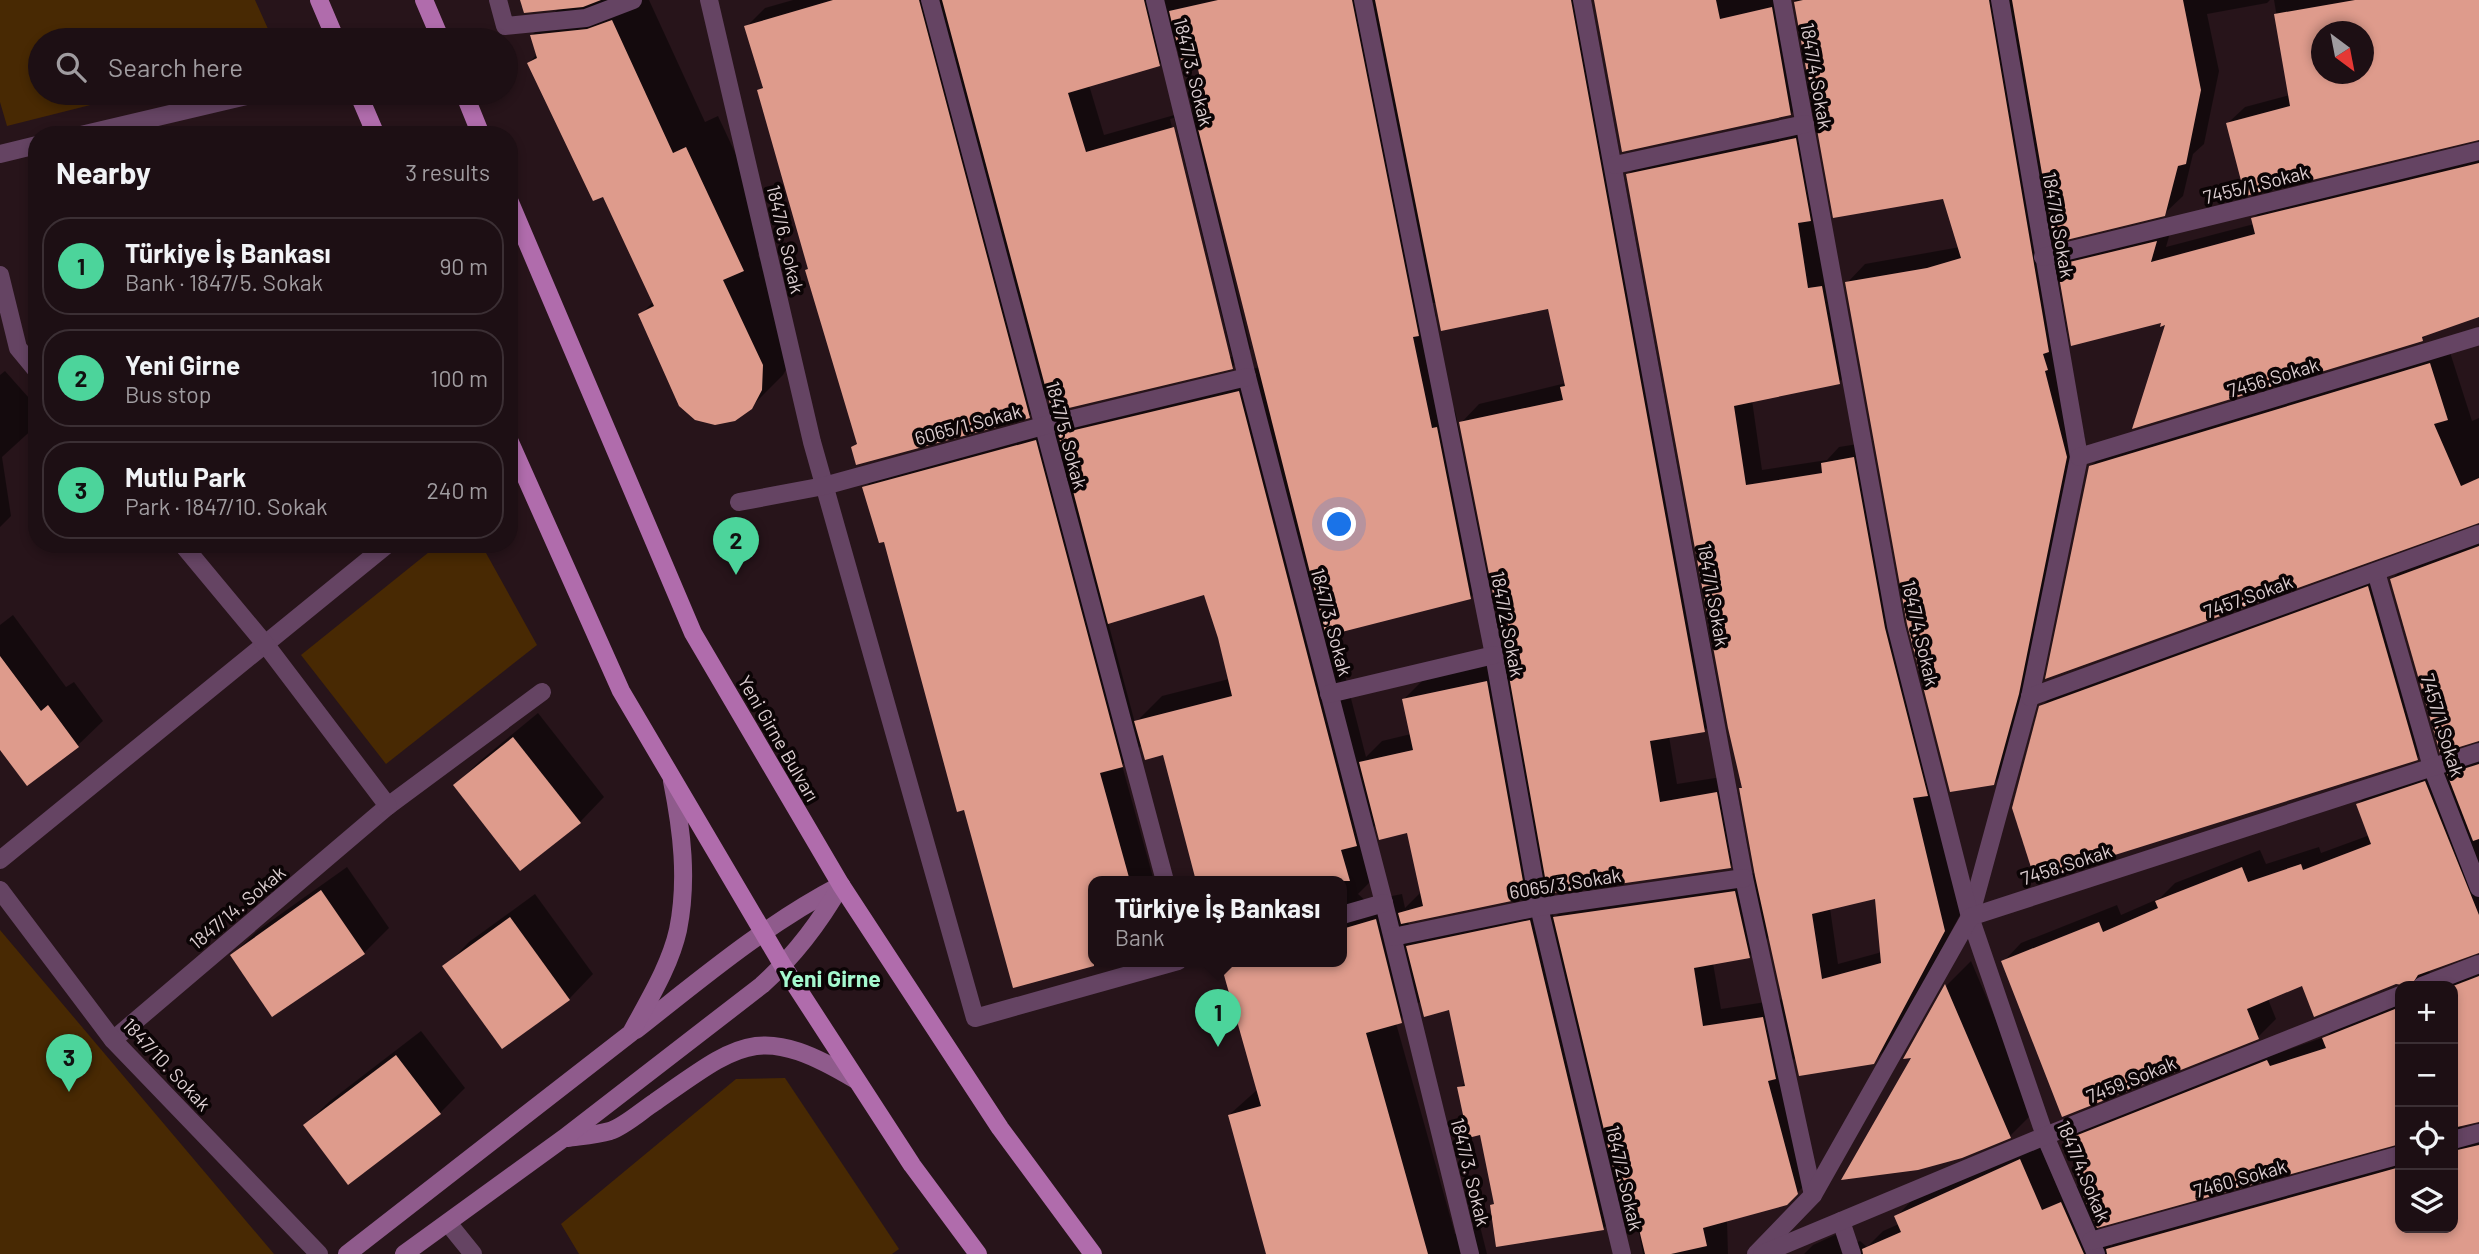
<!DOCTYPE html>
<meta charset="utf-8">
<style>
:root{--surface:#1d0f14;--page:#25181d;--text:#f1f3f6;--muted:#a09ca0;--line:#3b2f34;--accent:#4cd49b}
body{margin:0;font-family:Barlow,sans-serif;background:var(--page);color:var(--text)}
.controls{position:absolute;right:21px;bottom:21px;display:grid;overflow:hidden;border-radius:14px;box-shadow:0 4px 10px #0003}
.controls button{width:63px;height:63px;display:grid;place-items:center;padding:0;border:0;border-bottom:2px solid var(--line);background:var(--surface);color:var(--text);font:35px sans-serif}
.compass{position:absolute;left:2311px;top:21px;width:63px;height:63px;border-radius:50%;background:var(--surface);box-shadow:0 4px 10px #0003;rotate:148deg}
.you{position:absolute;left:1340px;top:525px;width:24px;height:24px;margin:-18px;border:5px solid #fff;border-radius:50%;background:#1a73e8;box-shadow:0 0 0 10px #1a73e833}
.badge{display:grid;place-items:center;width:46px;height:46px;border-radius:50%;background:var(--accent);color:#111;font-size:23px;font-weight:700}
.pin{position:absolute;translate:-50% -58px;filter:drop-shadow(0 2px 4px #0008)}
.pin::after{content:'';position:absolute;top:37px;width:24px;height:21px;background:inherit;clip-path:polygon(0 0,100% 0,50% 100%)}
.popup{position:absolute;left:1088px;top:876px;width:259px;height:91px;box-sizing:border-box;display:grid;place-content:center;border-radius:14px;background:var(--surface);filter:drop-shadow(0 2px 5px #0005);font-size:23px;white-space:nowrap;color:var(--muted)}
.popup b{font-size:26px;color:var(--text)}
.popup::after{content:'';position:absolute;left:50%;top:100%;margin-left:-14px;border:14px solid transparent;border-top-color:var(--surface)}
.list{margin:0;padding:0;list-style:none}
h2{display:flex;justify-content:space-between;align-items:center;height:91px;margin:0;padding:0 28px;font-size:30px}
h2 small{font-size:23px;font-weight:400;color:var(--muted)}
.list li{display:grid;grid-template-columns:46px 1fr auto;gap:21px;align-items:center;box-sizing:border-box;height:98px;margin:0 14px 14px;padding:0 14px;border:2px solid var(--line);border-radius:28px}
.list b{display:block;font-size:26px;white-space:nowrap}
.list p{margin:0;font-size:23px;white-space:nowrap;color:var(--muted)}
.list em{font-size:23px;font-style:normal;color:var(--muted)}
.icon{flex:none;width:38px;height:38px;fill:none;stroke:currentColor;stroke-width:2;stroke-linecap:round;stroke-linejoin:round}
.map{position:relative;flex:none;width:2479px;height:1254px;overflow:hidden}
.search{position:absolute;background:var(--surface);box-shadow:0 4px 10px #0003;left:28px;top:28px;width:490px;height:77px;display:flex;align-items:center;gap:18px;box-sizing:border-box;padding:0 24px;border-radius:38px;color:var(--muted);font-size:26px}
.panel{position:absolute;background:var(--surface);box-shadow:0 4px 10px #0003;left:28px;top:126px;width:490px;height:427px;border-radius:28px}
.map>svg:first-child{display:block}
.green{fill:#482903}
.shadow{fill:#0007;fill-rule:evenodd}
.building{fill:#de9b8c;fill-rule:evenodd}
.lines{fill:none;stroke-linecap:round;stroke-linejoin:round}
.service{stroke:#654463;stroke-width:18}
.minor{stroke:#654463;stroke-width:18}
.secondary{stroke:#8f5b8c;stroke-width:18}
.primary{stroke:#b06cac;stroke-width:18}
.labels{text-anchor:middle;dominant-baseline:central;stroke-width:7;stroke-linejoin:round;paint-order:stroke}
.street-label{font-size:19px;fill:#dcced1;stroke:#0b0405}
.quarter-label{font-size:23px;font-weight:bold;fill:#a4f8ce;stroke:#0b0405}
</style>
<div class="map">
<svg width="2479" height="1254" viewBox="0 0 2479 1254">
<rect width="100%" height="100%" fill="#27141a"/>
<g class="green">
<polygon points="0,0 255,0 273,40 40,40 40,93 138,93 7,126 0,102"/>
<polygon points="439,544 481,544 537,645 386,764 301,655"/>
<polygon points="0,930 274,1254 0,1254"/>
<polygon points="785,1078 899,1249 892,1254 579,1254 561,1224 736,1079"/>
</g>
<g class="shadow">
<polygon points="522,0 649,0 705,122 718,116 775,238 758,255 794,333 793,357 783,375 751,407 640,315 654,301 604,194 529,63 537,54 532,35 560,7"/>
<path d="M793,0H1591L1723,712L1705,730L1669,736L1677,784L1734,775L1748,849L1730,867L1547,875L1525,896L1408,921L1413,941L1550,901L1554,918L1573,899L1756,873L1741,789L1743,786L1628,175L1644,158L1812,122L1856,366L1839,382L1752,400L1762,470L1827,460L1839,447L1870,442L1961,913L1890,1045L1873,1062L1796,1057L1787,1067L1816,1174L1786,1204L1727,1220L1728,1254H1643L1637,1223L1624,1207L1604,1228L1497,1245L1492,1206L1495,1202L1481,1133L1459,1088L1466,1082L1450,1008L1421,1001L1396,1023L1455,1234L1480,1226L1487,1254H1268L1229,1115L1258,1089L1342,961V881L1165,753L1142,745L1122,765L1154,881H1094V961H1104L1015,986L886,540L864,488L884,469L1055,422L1058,436L1085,409L1260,367L1211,173L1208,174L1251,349L1232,367L1049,396L1029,416L853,447L858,442L759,91L764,85L746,27L765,8ZM1179,45L1196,54L1209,110L1196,124L1192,110L1104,135L1089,85L1159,65ZM1174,118L1232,357H1228L1170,119ZM1433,303L1549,307L1566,383L1479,404L1461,423L1518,661L1514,664L1516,672L1511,677L1508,660L1425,678L1404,699L1411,734L1382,741L1366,757L1334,632L1470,598L1489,579L1455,410L1450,411L1431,321L1436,316ZM1206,593L1229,679L1162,696L1135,723L1108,622ZM1377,824L1409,831L1421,892L1405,908L1402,894L1366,901L1358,894L1380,872L1369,832ZM1877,897L1882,952L1838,964L1830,908ZM1770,936L1784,999L1721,1009L1713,963L1749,957Z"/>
<polygon points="1595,0 1791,0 1809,95 1791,114"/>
<polygon points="1795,0 2270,0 2267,3 2207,14 2219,71 2204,144 2193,154 2183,196 2164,214 2050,230 2067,332 2061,338 2062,353 2085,438 2036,675 2012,765 1993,784 1847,283 1865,264 1960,247 1944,197 1835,215"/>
<path d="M2274,0H2479V138L2228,123L2245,107L2290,95ZM2322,32H2364V74H2322Z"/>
<polygon points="2479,150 2479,316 2428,333 2422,339 2168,322 2059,266 2076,249 2172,226 2166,247 2254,224 2253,219 2269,202"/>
<polygon points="2448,346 2472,421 2479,418 2479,522 2090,467 2109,448"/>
<polygon points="5,371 37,407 37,425 2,457 11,516 0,527 0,375"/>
<polygon points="2479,536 2479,740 2392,579 2410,561"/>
<polygon points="2384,572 2433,742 2417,758 2041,707 2057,690"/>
<polygon points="13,615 66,687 74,682 103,721 78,745 27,783 0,747 0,625"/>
<polygon points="538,713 604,797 580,822 455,785 480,761"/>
<polygon points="2479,753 2479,952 2428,970 2434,978 2479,966 2479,1121 2460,1125 2464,1131 2479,1132 2479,1254 1804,1254 1813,1245 1848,1229 1855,1243 1860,1241 1867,1247 1883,1231 1899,1224 1896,1217 1914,1198 2038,1142 2060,1193 2079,1185 2084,1194 2091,1187 2072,1139 2090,1120 2327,1036 2343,1020 2400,997 2400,1142 2097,1226 2103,1240 2111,1246 2126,1231 2400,1153 2400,1228 2453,1228 2453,986 2409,986 2396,982 2303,984 2268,999 2276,1019 2258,1037 2003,962 2021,943 2117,905 2121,915 2160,898 2175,883 2260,850 2266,864 2319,847 2321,853 2370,835 2358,804 2376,786 2444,764 2448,776 2467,757"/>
<polygon points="347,867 389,928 364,953 232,955 257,931"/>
<polygon points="535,894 593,974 569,999 445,967 469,942"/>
<polygon points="1971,961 2035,1111 2010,1136 1914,1056 1906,1057 1947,985"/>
<polygon points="421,1031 465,1088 440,1113 305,1125 330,1101"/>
</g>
<g class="building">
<polygon points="520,0 601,0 583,7 524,13"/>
<polygon points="833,0 919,0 1030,418 856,465 851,447 857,444 805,270 808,269 757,90 763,88 744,26"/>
<polygon points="942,0 1144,0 1160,66 1068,93 1086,152 1174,127 1233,369 1052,412"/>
<polygon points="1218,0 1352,0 1419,336 1413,337 1432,428 1437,427 1471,599 1326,636 1196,121 1209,117 1195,56 1181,60 1169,11"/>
<polygon points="1375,0 1571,0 1705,732 1650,741 1660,802 1717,792 1731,868 1548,894 1509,676 1515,675 1512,664 1516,663 1501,592 1493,594 1459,422 1563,400 1560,387 1565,386 1548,309 1441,331"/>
<polygon points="1594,0 1716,0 1720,19 1772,7 1791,115 1622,152"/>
<polygon points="1803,0 1989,0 2049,352 2043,354 2048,370 2045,371 2067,457 2019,694 1994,785 1950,792 1907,624 1845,282 1927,268 1961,258 1943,199 1833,218 1794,2"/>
<polygon points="2012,0 2183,0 2201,90 2186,164 2178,166 2165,216 2054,243"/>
<path d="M2355,0H2479V140L2245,196L2226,123L2290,106L2274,14ZM2321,32H2363V74H2321Z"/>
<polygon points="612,20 673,153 686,147 744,271 723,280 763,365 762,390 752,409 735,421 715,425 695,420 679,406 638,314 654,306 603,197 593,201 527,63 537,58 530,35 587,29"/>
<path d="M1796,138L1811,221L1798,223L1808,288L1822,286L1840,384L1734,406L1746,485L1822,473L1821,463L1854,457L1885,628L1928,796L1913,798L1945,931L1874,1064L1799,1076L1755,876L1739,788H1742L1728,728L1626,174ZM1875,899L1881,963L1822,979L1812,914Z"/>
<polygon points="2479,163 2479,317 2422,337 2423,341 2132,429 2165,325 2160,327 2161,323 2071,346 2057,265 2157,241 2151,262 2255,234 2251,218"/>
<polygon points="2430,363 2448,420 2434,424 2461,486 2479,478 2479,523 2045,679 2089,466"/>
<polygon points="1239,391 1357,846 1341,850 1350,881 1196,881 1163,755 1145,760 1134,721 1232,696 1218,638 1204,595 1108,624 1058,434"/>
<polygon points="1036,440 1123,767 1100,773 1130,881 1094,881 1094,966 1013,988 964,810 957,812 884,542 879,543 862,487"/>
<polygon points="2479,546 2479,741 2440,753 2390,579"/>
<polygon points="2368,586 2418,760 2035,880 2012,808 2039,706"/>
<polygon points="0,656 41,711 48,705 79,747 27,786 0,750"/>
<polygon points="1487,681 1526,898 1401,924 1398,913 1423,906 1407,833 1379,840 1359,762 1413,750 1402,699"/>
<polygon points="513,737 581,823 520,871 453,785"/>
<polygon points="2479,764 2479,839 2473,841 2447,774"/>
<polygon points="2425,781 2479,915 2479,953 2418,975 2411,986 2396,984 2314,1017 2302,986 2247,1009 2259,1039 2062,1117 2001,961 2099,922 2103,932 2158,908 2155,901 2242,867 2248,882 2301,864 2303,870 2371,844 2356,804"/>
<polygon points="321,890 365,954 272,1017 230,955"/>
<polygon points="1735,891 1750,958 1694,968 1703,1026 1763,1017 1776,1079 1768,1081 1798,1194 1787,1205 1703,1228 1707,1246 1671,1254 1645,1254 1638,1225 1627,1226 1553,917"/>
<polygon points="510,917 570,1000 502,1049 442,966"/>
<polygon points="1376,919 1402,1023 1366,1033 1428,1254 1266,1254 1228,1115 1261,1106 1220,961 1342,961 1342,929"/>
<polygon points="1530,920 1604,1230 1496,1247 1490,1205 1494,1204 1480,1135 1468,1138 1457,1087 1465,1086 1449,1010 1424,1017 1406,946"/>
<polygon points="2479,976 2479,1122 2453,1128 2453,986"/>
<polygon points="1945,984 2011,1138 1962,1158 1918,1170 1841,1180 1911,1058 1903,1059"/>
<polygon points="2400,1007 2400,1144 2097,1228 2082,1193 2090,1190 2070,1138 2267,1060 2270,1066 2326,1048 2322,1038"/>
<polygon points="396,1055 441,1114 348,1185 303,1125"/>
<polygon points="2479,1145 2479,1254 2107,1254 2106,1249 2400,1167 2400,1228 2453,1228 2453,1151"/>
<polygon points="2020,1159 2042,1210 2061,1202 2084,1254 1863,1254 1862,1249 1901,1232 1894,1216"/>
</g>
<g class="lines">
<g class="service">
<polyline points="81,135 259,93"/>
<polyline points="0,154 37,145"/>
<polyline points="0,860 388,544"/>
<polyline points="1970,917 2030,697"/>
<polyline points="113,1040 388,806 542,692"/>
</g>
<g class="minor">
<polyline points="498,0 505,26 586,18 633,0"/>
<polyline points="709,0 812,442 975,1018 1178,961"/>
<polyline points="930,0 1165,881"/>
<polyline points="1155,0 1247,377 1384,903 1470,1254"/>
<polyline points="1363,0 1494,655 1539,907 1622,1254"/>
<polyline points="1582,0 1744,878 1813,1195"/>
<polyline points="1782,0 1896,626 1970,917 2045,1136 2096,1254"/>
<polyline points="2000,0 2079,457 2030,697"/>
<polyline points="1615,165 1805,124"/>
<polyline points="2043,257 2479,151"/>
<polyline points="0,275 18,348 37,371"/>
<polyline points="2079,457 2479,336"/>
<polyline points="739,502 824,486 1043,426 1247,377"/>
<polyline points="182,544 266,645 388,806"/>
<polyline points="2376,572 2432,767 2479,888"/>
<polyline points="1329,694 1494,655"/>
<polyline points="2030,697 2479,534"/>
<polyline points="0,890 113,1040 319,1254"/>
<polyline points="1342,915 1384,903"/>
<polyline points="1393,937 1539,907 1744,878"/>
<polyline points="2422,986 2479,964"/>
<polyline points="2453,1140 2479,1133"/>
<polyline points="1841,1221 1852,1254"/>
<polyline points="448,1223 473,1254"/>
<polyline points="2091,1241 2400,1155"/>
<polyline points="1756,1254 1813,1195 1970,917 2479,752"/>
<polyline points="1762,1254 2045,1136 2400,995"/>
</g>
<g class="secondary">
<path d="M636,1030C702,978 766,924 841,885"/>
<path d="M567,1138C581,1136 596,1135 610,1131C625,1126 641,1111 655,1102C741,1042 759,1022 856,1080"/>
<path d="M347,1254L631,1033C648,1001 670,966 678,930C688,880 682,831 672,781"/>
<path d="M404,1254L564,1138L762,985C794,956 820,922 841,885"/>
</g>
<g class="primary">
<polyline points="319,0 336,40"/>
<polyline points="424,0 441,40"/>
<polyline points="358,93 376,135"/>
<polyline points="464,93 481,135"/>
<polyline points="509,200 693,633 841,885 1000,1128 1093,1254"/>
<polyline points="509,440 621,691 783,966 912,1165 978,1254"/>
</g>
</g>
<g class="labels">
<g class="street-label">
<text transform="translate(1194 72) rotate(76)">1847/3. Sokak</text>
<text transform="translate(1817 76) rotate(80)">1847/4.Sokak</text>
<text transform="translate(2256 184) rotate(-14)">7455/1.Sokak</text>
<text transform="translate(2059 225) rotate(80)">1847/9.Sokak</text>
<text transform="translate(786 239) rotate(77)">1847/6. Sokak</text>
<text transform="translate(2273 377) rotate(-17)">7456.Sokak</text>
<text transform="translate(968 424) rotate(-15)">6065/1.Sokak</text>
<text transform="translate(1067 435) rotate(75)">1847/5. Sokak</text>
<text transform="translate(1714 595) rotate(80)">1847/1.Sokak</text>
<text transform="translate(2248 596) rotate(-20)">7457.Sokak</text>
<text transform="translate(1332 622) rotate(75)">1847/3. Sokak</text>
<text transform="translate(1508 624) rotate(79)">1847/2.Sokak</text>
<text transform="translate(1921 633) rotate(77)">1847/4.Sokak</text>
<text transform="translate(2443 725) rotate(73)">7457/1.Sokak</text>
<text transform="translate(779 738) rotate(60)">Yeni Girne Bulvarı</text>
<text transform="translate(2066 864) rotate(-18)">7458.Sokak</text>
<text transform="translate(1565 883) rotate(-9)">6065/3.Sokak</text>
<text transform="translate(237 907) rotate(-40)">1847/14. Sokak</text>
<text transform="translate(167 1064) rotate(47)">1847/10. Sokak</text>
<text transform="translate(2131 1079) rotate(-22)">7459.Sokak</text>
<text transform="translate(2084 1171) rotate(67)">1847/4.Sokak</text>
<text transform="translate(1471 1172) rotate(76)">1847/3. Sokak</text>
<text transform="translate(1625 1178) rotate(77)">1847/2.Sokak</text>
<text transform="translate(2240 1178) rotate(-16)">7460.Sokak</text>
</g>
<g class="quarter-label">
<text x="830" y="978">Yeni Girne</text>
</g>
</g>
</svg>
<div class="controls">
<button>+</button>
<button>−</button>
<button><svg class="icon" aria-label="locate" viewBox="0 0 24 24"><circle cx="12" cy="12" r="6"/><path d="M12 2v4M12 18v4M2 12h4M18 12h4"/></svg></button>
<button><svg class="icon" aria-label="layers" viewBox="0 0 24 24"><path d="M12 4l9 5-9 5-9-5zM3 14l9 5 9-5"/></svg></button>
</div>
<svg class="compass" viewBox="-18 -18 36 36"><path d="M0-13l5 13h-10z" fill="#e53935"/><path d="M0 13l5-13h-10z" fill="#a09ca0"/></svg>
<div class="you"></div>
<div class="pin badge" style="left:1218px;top:1047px">1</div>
<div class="popup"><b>Türkiye İş Bankası</b>Bank</div>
<div class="pin badge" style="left:736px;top:575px">2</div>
<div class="pin badge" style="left:69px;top:1092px">3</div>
<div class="search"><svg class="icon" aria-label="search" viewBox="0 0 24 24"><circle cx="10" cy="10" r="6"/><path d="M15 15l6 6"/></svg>Search here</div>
<section class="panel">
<h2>Nearby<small>3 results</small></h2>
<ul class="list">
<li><span class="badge">1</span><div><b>Türkiye İş Bankası</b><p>Bank · 1847/5. Sokak</p></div><em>90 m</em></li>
<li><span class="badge">2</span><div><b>Yeni Girne</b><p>Bus stop</p></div><em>100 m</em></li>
<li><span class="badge">3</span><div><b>Mutlu Park</b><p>Park · 1847/10. Sokak</p></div><em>240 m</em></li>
</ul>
</section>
</div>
